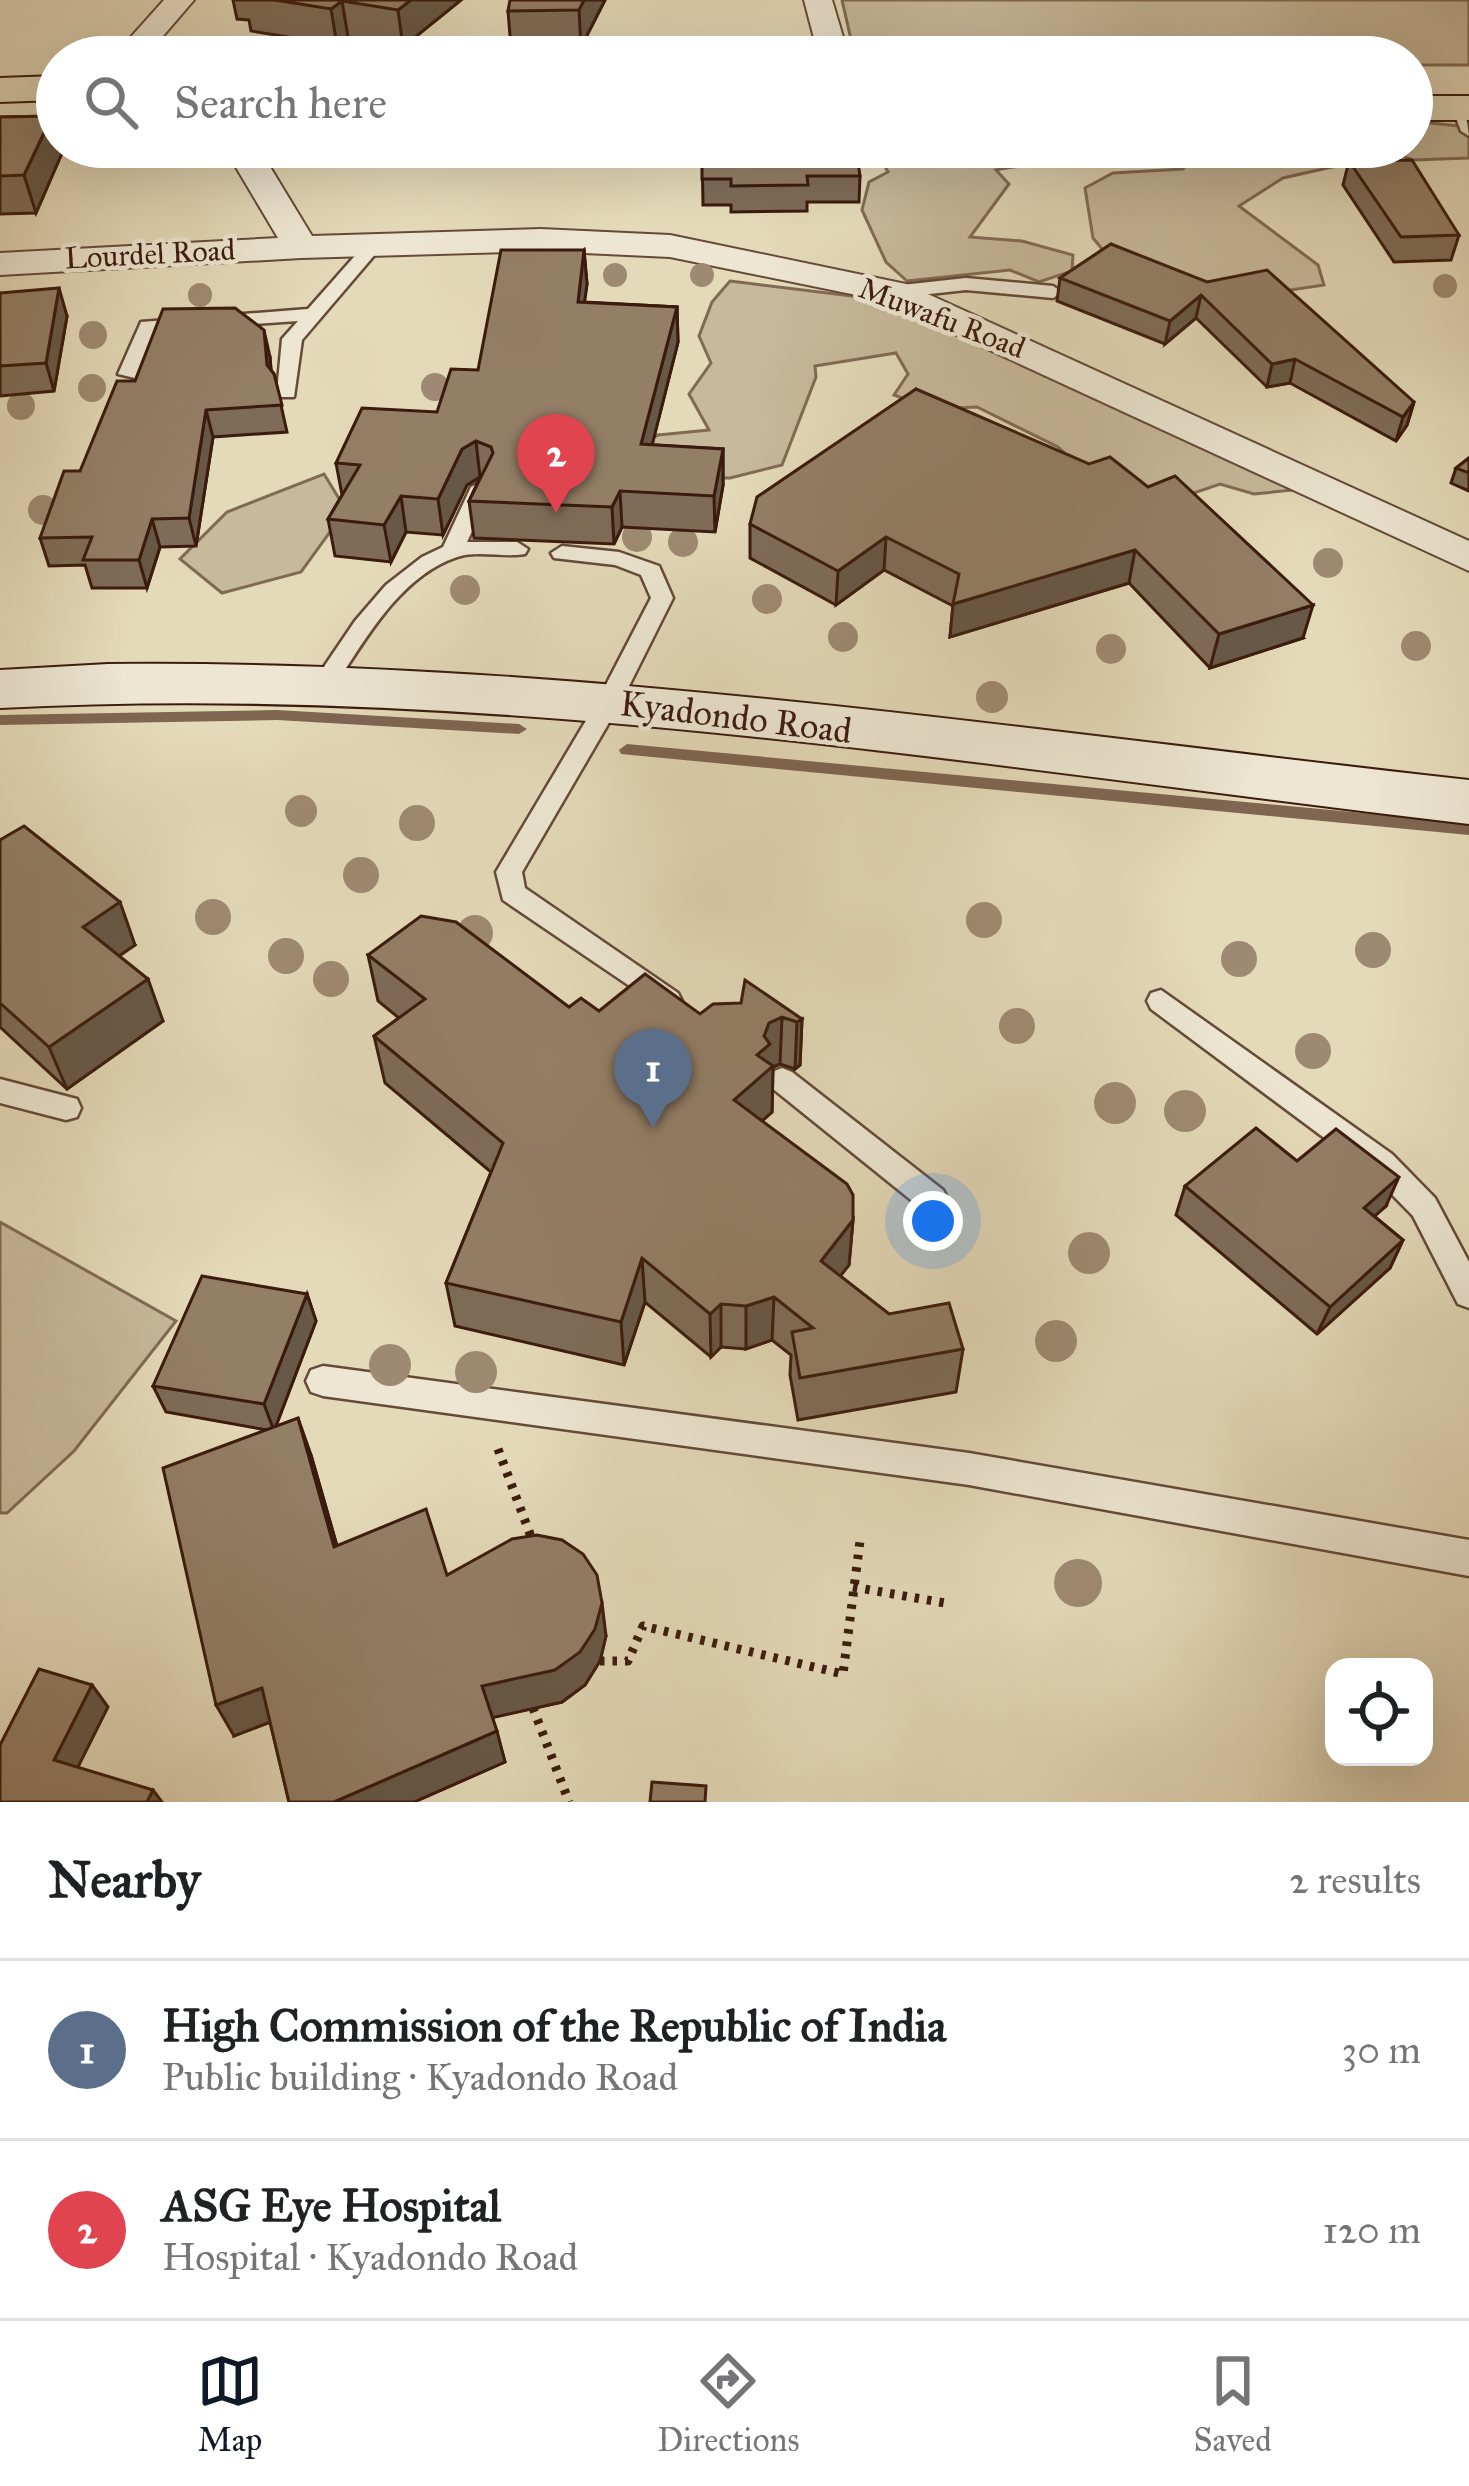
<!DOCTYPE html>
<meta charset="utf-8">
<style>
:root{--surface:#fff;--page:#f6f6f6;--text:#202124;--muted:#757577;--line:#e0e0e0;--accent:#111827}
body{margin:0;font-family:"IM FELL Great Primer",serif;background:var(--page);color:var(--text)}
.controls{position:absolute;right:36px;bottom:36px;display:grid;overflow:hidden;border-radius:24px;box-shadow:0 12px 48px #0002}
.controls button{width:108px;height:108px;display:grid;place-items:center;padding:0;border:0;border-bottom:3px solid var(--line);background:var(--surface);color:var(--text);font:60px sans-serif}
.you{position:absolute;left:933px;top:1221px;width:42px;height:42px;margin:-30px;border:9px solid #fff;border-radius:50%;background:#1a73e8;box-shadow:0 0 0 18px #1a73e833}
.badge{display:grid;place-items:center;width:78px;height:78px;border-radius:50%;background:var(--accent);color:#fff;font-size:39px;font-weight:700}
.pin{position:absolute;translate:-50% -99px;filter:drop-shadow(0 3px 6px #0008)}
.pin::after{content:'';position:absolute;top:63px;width:42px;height:36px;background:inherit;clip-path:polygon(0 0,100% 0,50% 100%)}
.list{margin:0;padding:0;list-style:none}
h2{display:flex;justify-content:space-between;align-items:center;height:156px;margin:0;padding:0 48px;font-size:51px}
h2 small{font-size:39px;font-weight:400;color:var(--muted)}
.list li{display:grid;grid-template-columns:78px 1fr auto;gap:36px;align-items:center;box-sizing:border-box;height:180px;padding:0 48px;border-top:3px solid var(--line)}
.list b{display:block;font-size:45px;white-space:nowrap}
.list p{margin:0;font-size:39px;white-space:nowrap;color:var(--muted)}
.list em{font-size:39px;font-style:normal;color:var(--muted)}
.icon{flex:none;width:66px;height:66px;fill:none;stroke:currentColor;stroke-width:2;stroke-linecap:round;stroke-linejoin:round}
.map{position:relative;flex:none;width:1469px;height:1802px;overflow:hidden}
.search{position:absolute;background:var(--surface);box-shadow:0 12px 48px #0002;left:36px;right:36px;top:36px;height:132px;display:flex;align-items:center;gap:30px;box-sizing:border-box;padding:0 42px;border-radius:66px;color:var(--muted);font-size:45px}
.sheet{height:516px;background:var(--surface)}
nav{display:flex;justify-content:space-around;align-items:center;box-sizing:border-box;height:168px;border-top:3px solid var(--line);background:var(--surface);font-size:33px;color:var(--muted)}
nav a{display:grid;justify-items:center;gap:6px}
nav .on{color:var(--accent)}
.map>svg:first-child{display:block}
.green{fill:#c7b99c;stroke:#816a54;stroke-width:3}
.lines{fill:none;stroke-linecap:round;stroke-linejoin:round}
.stream{fill:#7e6651;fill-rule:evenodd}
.service-casing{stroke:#654a38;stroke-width:5}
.minor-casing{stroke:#654a38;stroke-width:4}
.secondary-casing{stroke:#3b1b0d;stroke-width:4}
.primary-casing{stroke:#3b1b0d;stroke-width:4}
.path{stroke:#3b1b0d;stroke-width:9;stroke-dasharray:4.5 8;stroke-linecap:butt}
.service{fill:#ede6d2;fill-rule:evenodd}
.minor{fill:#ede6d2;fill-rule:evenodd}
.secondary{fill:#ede6d2;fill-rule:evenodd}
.primary{fill:#e4d9b9;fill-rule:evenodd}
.tree{fill:#9e8a72}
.wall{fill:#7e6c58;stroke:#3b1b0d;stroke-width:3}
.shaded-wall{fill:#675847;stroke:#3b1b0d;stroke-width:3}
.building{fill:#937e66;stroke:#3b1b0d;stroke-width:3}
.labels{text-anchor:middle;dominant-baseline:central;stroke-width:9;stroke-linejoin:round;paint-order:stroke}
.far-street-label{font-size:30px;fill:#3b1b0d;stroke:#ede6d2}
.street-label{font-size:36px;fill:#3b1b0d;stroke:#ede6d2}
</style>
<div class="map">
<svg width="1469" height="1802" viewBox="0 0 1469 1802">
<rect width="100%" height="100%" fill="#e4d9b9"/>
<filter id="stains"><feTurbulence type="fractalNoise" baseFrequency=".00167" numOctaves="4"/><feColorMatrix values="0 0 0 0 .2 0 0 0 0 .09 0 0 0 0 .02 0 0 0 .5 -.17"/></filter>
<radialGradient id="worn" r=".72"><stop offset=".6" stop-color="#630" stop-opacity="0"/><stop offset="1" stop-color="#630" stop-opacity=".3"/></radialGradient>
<g class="green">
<polygon points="842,0 1469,0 1469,65 1412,65 1412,57 855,57"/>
<polygon points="1412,121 1469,127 1469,158 1413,160 1378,147 1342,153 1350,163 1283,178 1239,206 1318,265 1324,285 1264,294 1218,291 1107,255 1093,238 1085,188 1113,173 1183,169 1193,154 1209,147 1412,147"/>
<path d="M874,147H1108C1081,167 1031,162 996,170L1009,184L970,237L1022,241L1073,255L1072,271L1039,282L1010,270L907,281L886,262L862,210L869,182L888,172Z"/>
<polygon points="730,281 884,300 1267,471 1293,490 1254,494 1220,484 1141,511 1102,487 1058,447 977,407 931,409 894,395 908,374 896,353 815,366 816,377 782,465 730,478 602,477 604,458 658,435 709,430 689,394 711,363 699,336 712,302"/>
<polygon points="324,474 346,510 301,572 222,593 180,559 227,512"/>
<polygon points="0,1222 176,1321 74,1451 7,1513 0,1513"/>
</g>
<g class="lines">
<g class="stream">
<polygon points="277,710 519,724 527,729 519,734 277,720 0,725 0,715"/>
<polygon points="627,744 1469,823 1469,835 621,754 619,750"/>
</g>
<g class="service-casing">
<g id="service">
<polygon points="1451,105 1465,108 1469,136 1461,131"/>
<polygon points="368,241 383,245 302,340 294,397 280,397 277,393 282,339 298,321 155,331 135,378 118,374 141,322 308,309"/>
<polygon points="966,278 1053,286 1062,292 1053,298 966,290 893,298 884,292 893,286"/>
<path d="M482,481L493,487L467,542H517L528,549L525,554C503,558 479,550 457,557C400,576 364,641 333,689H317L313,683L355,621L386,585L422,557L443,547L471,487Z"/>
<polygon points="562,546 619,552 659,566 673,598 621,702 522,872 525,888 678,993 682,1001 678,1009 668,1012 503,900 496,872 597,702 651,598 641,575 615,565 554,558 551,553"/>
<polygon points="1161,990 1392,1154 1435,1198 1469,1262 1469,1308 1458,1304 1413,1216 1370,1172 1151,1009 1147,1001 1151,993"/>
<polygon points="782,1068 792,1072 943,1190 948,1199 943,1208 932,1212 921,1208 772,1088 767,1080 772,1072"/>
<polygon points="0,1079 77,1099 81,1108 77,1117 66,1120 0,1103"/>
<polygon points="323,1366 969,1453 1469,1540 1469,1576 969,1485 323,1396 311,1392 306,1381 311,1370"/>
</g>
</g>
<g class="minor-casing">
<g id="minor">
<polygon points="164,0 194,0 145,57 113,57"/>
<polygon points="804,0 832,0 849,57 819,57"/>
<polygon points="224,147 258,147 312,236 541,229 670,235 906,284 1469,541 1469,571 881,300 670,257 541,251 301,258 0,275 0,253 278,238"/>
</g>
</g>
<g class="secondary-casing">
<path id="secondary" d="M108,664C564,659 1017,730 1469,780V824C982,767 492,682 0,708V670Z"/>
</g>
<g class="primary-casing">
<g id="primary">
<polygon points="57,76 57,100 0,102 0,78"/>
<rect x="1412" y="96" width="57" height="24"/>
</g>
</g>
<g class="path">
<polyline points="498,1449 533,1542"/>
<polyline points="853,1587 945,1603"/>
<polyline points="600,1661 628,1661 643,1626 843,1674 860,1541"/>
<polyline points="533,1708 569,1802"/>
</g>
<use href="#service" class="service"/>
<use href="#minor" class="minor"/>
<use href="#secondary" class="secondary"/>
<use href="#primary" class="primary"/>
</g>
<g class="tree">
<circle cx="615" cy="275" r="12"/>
<circle cx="702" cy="275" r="12"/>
<circle cx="1445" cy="286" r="12"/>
<circle cx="200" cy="295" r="12"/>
<circle cx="93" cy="335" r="14"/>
<circle cx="435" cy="387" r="14"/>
<circle cx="92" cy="388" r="14"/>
<circle cx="21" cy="406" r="14"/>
<circle cx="43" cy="510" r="15"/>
<circle cx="637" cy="537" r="15"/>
<circle cx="683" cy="542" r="15"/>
<circle cx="1328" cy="563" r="15"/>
<circle cx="465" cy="590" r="15"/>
<circle cx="767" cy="599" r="15"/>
<circle cx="843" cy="637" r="15"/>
<circle cx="1416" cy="646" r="15"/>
<circle cx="1111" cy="649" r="15"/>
<circle cx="992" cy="697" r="16"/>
<circle cx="301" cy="811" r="16"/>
<circle cx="417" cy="823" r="18"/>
<circle cx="361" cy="875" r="18"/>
<circle cx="213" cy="917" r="18"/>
<circle cx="984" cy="920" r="18"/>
<circle cx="475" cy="933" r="18"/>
<circle cx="1373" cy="950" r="18"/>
<circle cx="286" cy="956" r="18"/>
<circle cx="1239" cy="959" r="18"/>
<circle cx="331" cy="979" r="18"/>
<circle cx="1017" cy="1026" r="18"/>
<circle cx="1313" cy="1051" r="18"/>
<circle cx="1115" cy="1103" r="21"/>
<circle cx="1185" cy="1111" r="21"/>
<circle cx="1089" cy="1253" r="21"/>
<circle cx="1056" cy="1341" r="21"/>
<circle cx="390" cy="1365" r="21"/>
<circle cx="476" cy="1372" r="21"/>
<circle cx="1078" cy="1583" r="24"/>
</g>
<g class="wall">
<polygon points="233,0 461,0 403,47 348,37 337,45 251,31 249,20 237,19"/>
<polygon points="605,0 581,47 511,48 508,11"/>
<polygon points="52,116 57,134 57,147 62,153 36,213 0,214 0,117"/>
<polygon points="702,147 860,176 859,202 807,202 807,211 731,212 731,205 703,205"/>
<polygon points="1349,161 1459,235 1451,260 1394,262 1343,185"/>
<polygon points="1111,244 1414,402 1407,425 1396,441 1290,383 1267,387 1196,318 1165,344 1057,301 1060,278"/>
<polygon points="584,250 587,284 584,302 677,307 678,342 652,445 723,449 723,485 715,532 622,527 614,544 474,538 469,501 480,477 467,485 443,535 406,532 391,562 335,556 328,519 342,495 336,463 437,412 478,370"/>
<polygon points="0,293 67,316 54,391 0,396"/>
<polygon points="270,357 271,370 274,374 287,432 213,437 196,546 160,547 147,588 92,588 85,565 49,566 40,538 135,381"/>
<polygon points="916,389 1303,638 1210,668 1129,583 950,637 953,606 884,570 836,605 750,558 750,524"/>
<polygon points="1469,458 1469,491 1451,483 1456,468"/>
<polygon points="0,840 135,945 119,956 163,1021 67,1089 0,1027"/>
<polygon points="368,955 569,1007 599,1011 802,1019 800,1065 795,1069 780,1064 773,1067 772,1112 762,1121 853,1220 849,1265 840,1276 889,1314 963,1349 956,1392 798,1420 790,1375 791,1355 772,1340 746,1349 721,1347 711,1357 645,1302 624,1365 455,1326 446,1283 491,1172 385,1083 374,1036 399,1018 378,1001"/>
<polygon points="1297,1161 1386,1206 1374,1216 1403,1240 1390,1268 1317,1334 1176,1215 1185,1186"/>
<polygon points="307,1294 316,1321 276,1426 311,1455 337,1546 447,1575 606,1636 600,1661 585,1685 562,1702 492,1717 505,1762 414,1802 289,1802 270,1722 234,1736 267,1430 166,1412 153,1386"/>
</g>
<g class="shaded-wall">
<polygon points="411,0 461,0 403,47 398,10"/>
<polygon points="584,0 605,0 581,47 579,10"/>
<polygon points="342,1 348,37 337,45 331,9"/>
<polygon points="52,116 57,134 57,147 61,147 62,153 36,213 24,175"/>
<polygon points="584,250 587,284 580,337 578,302"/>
<polygon points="59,288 67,316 54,391 46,363"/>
<polygon points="1201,295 1196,318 1165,344 1170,321"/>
<polygon points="677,307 678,342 643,481 641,444"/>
<polygon points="264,330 270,357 273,393 267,365"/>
<polygon points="1295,359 1290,383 1267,387 1272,364"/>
<polygon points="1414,402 1407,425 1396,441 1403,417"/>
<polygon points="206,410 213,437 196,546 189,518"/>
<polygon points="476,441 480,477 467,485 443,535 438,499 462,449"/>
<polygon points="723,449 723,485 715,532 714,496"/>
<polygon points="620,491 622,527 614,544 612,507"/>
<polygon points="401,496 406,532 391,562 384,525"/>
<polygon points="152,519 160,547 147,588 139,560"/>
<polygon points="886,537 884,570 836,605 838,571"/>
<polygon points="1135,550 1129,583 950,637 953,604"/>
<polygon points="1313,605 1303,638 1210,668 1219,634"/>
<polygon points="120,902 135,945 100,969 83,927"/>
<polygon points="148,979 163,1021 67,1089 49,1047"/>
<polygon points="782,1017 780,1064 773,1067 772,1112 734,1146 734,1100 757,1055 769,1023"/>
<polygon points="802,1019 800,1065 795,1069 797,1022"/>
<polygon points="1399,1177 1386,1206 1351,1237 1364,1208"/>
<polygon points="853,1220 849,1265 818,1304 821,1261"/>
<polygon points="1403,1240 1390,1268 1317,1334 1330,1307"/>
<polygon points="642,1258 645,1302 624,1365 621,1322"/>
<polygon points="307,1294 316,1321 274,1431 264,1404"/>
<polygon points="774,1297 772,1340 746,1349 746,1306"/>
<polygon points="721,1304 721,1347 711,1357 710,1314"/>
<polygon points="298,1418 311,1455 347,1581 334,1547"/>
<polygon points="602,1603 606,1636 600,1661 585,1685 562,1702 491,1718 482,1686"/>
<polygon points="92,1685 108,1707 71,1781 54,1760"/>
<polygon points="262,1688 278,1719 234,1736 216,1705"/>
<polygon points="497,1731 505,1762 414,1802 334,1802"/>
<polygon points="153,1790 162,1802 147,1802"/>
</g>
<g class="building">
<polygon points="275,0 411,0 398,10 342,1 331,9"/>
<polygon points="510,0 584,0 579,10 508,11"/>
<polygon points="52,116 24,175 0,176 0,117"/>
<polygon points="702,147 856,147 860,176 807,176 808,185 731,186 731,179 702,179"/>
<polygon points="1412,160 1459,235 1401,237 1349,161"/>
<polygon points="1111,244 1207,282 1267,270 1414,402 1403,417 1295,359 1272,364 1201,295 1170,321 1060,278"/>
<polygon points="501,250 584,250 578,302 677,307 641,444 723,449 714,496 620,491 612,507 469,501 493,453 491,447 476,441 462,449 438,499 401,496 384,525 328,519 360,465 336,463 362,408 437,412 451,369 478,370"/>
<polygon points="59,288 46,363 0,366 0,293"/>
<polygon points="235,308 264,330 267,365 274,374 282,405 206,410 189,518 152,519 139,560 83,560 92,537 40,538 64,471 80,471 117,381 135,381 163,309"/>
<polygon points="916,389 1089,464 1110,457 1148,487 1175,476 1313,605 1219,634 1135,550 953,604 959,574 886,537 838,571 750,524 757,497"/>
<polygon points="1469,458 1469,473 1456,468"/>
<polygon points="24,826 120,902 83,927 148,979 49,1047 0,1003 0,840"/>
<polygon points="421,916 456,922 569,1007 581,998 599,1011 645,974 700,1014 713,1004 741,1003 745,980 802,1019 797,1022 782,1017 769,1023 764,1036 770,1044 757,1055 773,1066 734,1100 847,1184 853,1195 853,1220 821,1261 889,1314 949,1303 963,1349 800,1378 792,1332 813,1328 774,1297 746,1306 721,1304 710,1314 642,1258 621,1322 446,1283 503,1143 374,1036 425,999 368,955"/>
<polygon points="1256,1128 1297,1161 1336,1129 1399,1177 1364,1208 1403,1240 1330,1307 1185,1186"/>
<polygon points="202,1276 307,1294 264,1404 153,1386"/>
<polygon points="298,1418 334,1547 426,1509 447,1575 512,1539 537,1535 562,1540 583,1554 597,1575 602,1603 595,1629 580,1652 555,1670 482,1686 497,1731 334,1802 289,1802 262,1688 216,1705 163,1468"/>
<polygon points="39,1669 92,1685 54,1760 153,1790 147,1802 0,1802 0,1745"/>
<polygon points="652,1782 706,1786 705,1802 650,1802"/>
</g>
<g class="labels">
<g class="far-street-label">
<text transform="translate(150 254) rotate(-3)">Lourdel Road</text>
<text transform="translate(942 318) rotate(21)">Muwafu Road</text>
</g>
<g class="street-label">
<text transform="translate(736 717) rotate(7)">Kyadondo Road</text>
</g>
</g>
<rect width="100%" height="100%" filter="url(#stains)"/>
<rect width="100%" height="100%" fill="url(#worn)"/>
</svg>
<div class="controls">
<button><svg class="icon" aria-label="locate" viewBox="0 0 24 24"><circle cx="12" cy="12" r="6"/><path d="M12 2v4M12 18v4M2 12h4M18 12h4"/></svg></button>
</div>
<div class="you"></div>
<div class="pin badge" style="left:653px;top:1128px;background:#5c6f8a">1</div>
<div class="pin badge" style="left:556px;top:513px;background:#e0444e">2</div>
<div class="search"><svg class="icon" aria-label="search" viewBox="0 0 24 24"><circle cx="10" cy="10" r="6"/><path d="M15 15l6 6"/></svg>Search here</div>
</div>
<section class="sheet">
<h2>Nearby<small>2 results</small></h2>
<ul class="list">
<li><span class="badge" style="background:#5c6f8a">1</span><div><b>High Commission of the Republic of India</b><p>Public building · Kyadondo Road</p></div><em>30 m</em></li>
<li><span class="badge" style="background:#e0444e">2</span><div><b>ASG Eye Hospital</b><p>Hospital · Kyadondo Road</p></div><em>120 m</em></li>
</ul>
</section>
<nav>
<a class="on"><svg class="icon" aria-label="map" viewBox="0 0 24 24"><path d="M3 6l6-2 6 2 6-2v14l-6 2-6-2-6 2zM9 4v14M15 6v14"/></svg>Map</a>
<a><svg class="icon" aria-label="directions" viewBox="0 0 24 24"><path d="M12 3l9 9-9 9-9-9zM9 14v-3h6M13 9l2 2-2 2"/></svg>Directions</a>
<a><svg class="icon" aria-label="saved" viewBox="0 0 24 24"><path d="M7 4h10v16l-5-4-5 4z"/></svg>Saved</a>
</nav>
